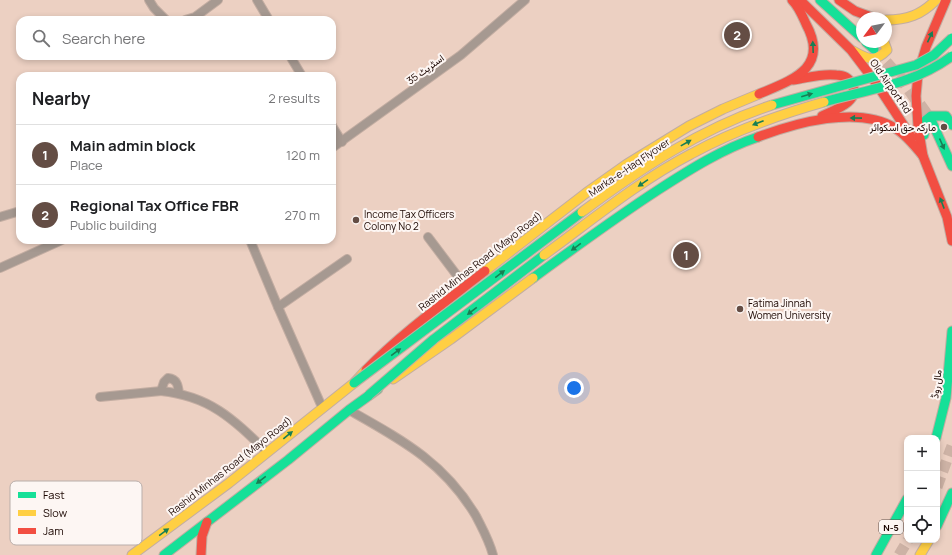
<!DOCTYPE html>
<meta charset="utf-8">
<style>
:root{--surface:#fff;--page:#f6f6f6;--text:#202124;--muted:#757577;--line:#e0e0e0;--accent:#644d44}
body{margin:0;font-family:Manrope,Vazirmatn,sans-serif;background:var(--page);color:var(--text)}
.controls{position:absolute;right:12px;bottom:12px;display:grid;overflow:hidden;border-radius:8px;box-shadow:0 2px 6px #0003}
.controls button{width:36px;height:36px;display:grid;place-items:center;padding:0;border:0;border-bottom:1px solid var(--line);background:var(--surface);color:var(--text);font:20px sans-serif}
.compass{position:absolute;left:856px;top:12px;width:36px;height:36px;border-radius:50%;background:var(--surface);box-shadow:0 2px 6px #0003;rotate:238deg}
.you{position:absolute;left:574px;top:388px;width:14px;height:14px;margin:-10px;border:3px solid #fff;border-radius:50%;background:#1a73e8;box-shadow:0 0 0 6px #1a73e833}
.badge{display:grid;place-items:center;width:26px;height:26px;border-radius:50%;background:var(--accent);color:#fff;font-size:13px;font-weight:700}
.pin{position:absolute;translate:-50% -50%;border:2px solid #fff;box-shadow:0 1px 4px #0006}
.list{margin:0;padding:0;list-style:none}
h2{display:flex;justify-content:space-between;align-items:center;height:52px;margin:0;padding:0 16px;font-size:17px}
h2 small{font-size:13px;font-weight:400;color:var(--muted)}
.list li{display:grid;grid-template-columns:26px 1fr auto;gap:12px;align-items:center;box-sizing:border-box;height:60px;padding:0 16px;border-top:1px solid var(--line)}
.list b{display:block;font-size:15px;white-space:nowrap}
.list p{margin:0;font-size:13px;white-space:nowrap;color:var(--muted)}
.list em{font-size:13px;font-style:normal;color:var(--muted)}
.icon{flex:none;width:22px;height:22px;fill:none;stroke:currentColor;stroke-width:2;stroke-linecap:round;stroke-linejoin:round}
.map{position:relative;flex:none;width:952px;height:555px;overflow:hidden}
.search{position:absolute;background:var(--surface);box-shadow:0 2px 6px #0003;left:16px;top:16px;width:320px;height:44px;display:flex;align-items:center;gap:10px;box-sizing:border-box;padding:0 14px;border-radius:12px;color:var(--muted);font-size:15px}
.panel{position:absolute;background:var(--surface);box-shadow:0 2px 6px #0003;left:16px;top:72px;width:320px;height:172px;border-radius:12px}
.map>svg:first-child{display:block}
.lines{fill:none;stroke-linecap:round;stroke-linejoin:round}
.secondary-tunnel{stroke:#cdb2a5;stroke-width:11;stroke-dasharray:11 5.5;stroke-linecap:butt}
.primary-tunnel{stroke:#cdb2a5;stroke-width:12;stroke-dasharray:12 6;stroke-linecap:butt}
.street-casing{stroke:#c3ada2;stroke-width:10}
.fast-casing{stroke:#c3ada2;stroke-width:11}
.slow-casing{stroke:#c3ada2;stroke-width:11}
.jam-casing{stroke:#c3ada2;stroke-width:11}
.street{stroke:#a69991;stroke-width:8}
.fast{stroke:#16e098;stroke-width:9}
.slow{stroke:#ffcf43;stroke-width:9}
.jam{stroke:#f24e42;stroke-width:9}
.fast-bridge-casing{stroke:#c3ada2;stroke-width:11;stroke-linecap:butt}
.slow-bridge-casing{stroke:#c3ada2;stroke-width:11;stroke-linecap:butt}
.fast-bridge{stroke:#16e098;stroke-width:9}
.slow-bridge{stroke:#ffcf43;stroke-width:9}
.oneway{fill:#187e54}
.poi-dot{fill:#644d44;stroke:#fdf6f3;stroke-width:1.5}
.labels{text-anchor:middle;dominant-baseline:central;stroke-width:4;stroke-linejoin:round;paint-order:stroke}
.shield{fill:#fdf6f3;stroke:#5f4e49;stroke-width:1}
.shield-label{font-size:9px;font-weight:bold;fill:#1b0600}
.street-label{font-size:10px;fill:#1b0600;stroke:#fdf6f3}
.poi-label{font-size:10px;fill:#1b0600;stroke:#fdf6f3;text-anchor:start}
.key{fill:#fdf6f3;stroke:#b9aeaa;stroke-width:1}
.key-label{font-size:11px;fill:#1b0600}
</style>
<div class="map">
<svg width="952" height="555" viewBox="0 0 952 555">
<rect width="100%" height="100%" fill="#ecd0c2"/>
<g class="lines">
<g class="secondary-tunnel">
<polyline points="937,487 952,446"/>
<polyline points="899,555 908,540"/>
</g>
<polyline class="primary-tunnel" points="874,49 903,81 932,122"/>
<g class="street-casing">
<g id="street">
<polyline points="149,0 154,8 166,20"/>
<polyline points="257,0 269,20"/>
<polyline points="185,20 195,17 218,0"/>
<polyline points="290,56 302,76"/>
<polyline points="332,126 342,142"/>
<polyline points="332,148 461,55 525,0"/>
<polyline points="0,217 20,211"/>
<polyline points="428,237 465,286"/>
<polyline points="250,240 278,307 322,407"/>
<polyline points="0,268 62,240"/>
<polyline points="278,307 347,259"/>
<path d="M179,393C178,385 177,379 168,378L164,382L161,391C210,396 233,419 267,452"/>
<polyline points="100,397 161,391"/>
<path d="M349,410C402,440 444,462 476,516C483,530 489,540 493,555"/>
</g>
</g>
<g class="fast-casing">
<g id="fast">
<polyline points="820,0 862,38"/>
<polyline points="866,42 874,49"/>
<polyline points="932,122 952,166"/>
<polyline points="924,135 926,120 931,116 946,116 952,125"/>
<path d="M533,278C574,248 615,218 658,190C689,170 722,149 758,137"/>
<polyline points="936,438 946,398 952,331"/>
<polyline points="937,526 952,493"/>
<polyline points="164,555 288,460 349,410 378,389"/>
<polyline points="876,555 907,499"/>
</g>
</g>
<g class="slow-casing">
<g id="slow">
<path d="M886,20C907,20 921,15 936,0"/>
<path d="M853,51C867,59 875,63 887,50L884,42"/>
<polyline points="485,271 586,193 627,164 689,126 723,109 759,94"/>
<polyline points="393,379 451,339 533,278"/>
<polyline points="132,555 229,483 354,383 366,370"/>
<polyline points="920,555 929,540"/>
</g>
</g>
<g class="jam-casing">
<g id="jam">
<polyline points="800,0 851,50 876,83 912,138"/>
<polyline points="839,0 855,11 874,18"/>
<polyline points="946,0 926,47 918,74 916,96 918,126 923,156 947,217 952,241"/>
<path d="M793,80C807,78 822,73 836,75C843,75 849,78 852,84C861,102 834,110 822,116"/>
<path d="M759,94C792,80 830,68 806,24C802,15 799,7 792,0"/>
<path d="M758,137C795,123 858,105 895,128C906,135 915,146 923,156"/>
<path d="M366,370C402,333 444,303 485,271"/>
<polyline points="201,555 202,536 207,522"/>
</g>
</g>
<use href="#street" class="street"/>
<use href="#fast" class="fast"/>
<use href="#slow" class="slow"/>
<use href="#jam" class="jam"/>
<g class="fast-bridge-casing">
<g id="fast-bridge">
<path d="M824,102C869,89 913,85 952,56"/>
<polyline points="772,105 916,65 934,55 952,38"/>
<polyline points="354,383 582,212"/>
<polyline points="369,395 434,339 544,255"/>
</g>
</g>
<g class="slow-bridge-casing">
<g id="slow-bridge">
<path d="M582,212C641,168 702,128 772,105"/>
<path d="M544,255C592,220 639,181 691,154C733,131 778,115 824,102"/>
</g>
</g>
<use href="#fast-bridge" class="fast-bridge"/>
<use href="#slow-bridge" class="slow-bridge"/>
</g>
<defs><path id="oneway-solid" d="M-6-.8H1V-3.2L6.5 0L1 3.2V.8H-6Z"/></defs>
<g class="oneway">
<use href="#oneway-solid" transform="translate(930 37) rotate(-65)"/>
<use href="#oneway-solid" transform="translate(813 47) rotate(-92)"/>
<use href="#oneway-solid" transform="translate(807 95) rotate(-16)"/>
<use href="#oneway-solid" transform="translate(856 118) rotate(-179)"/>
<use href="#oneway-solid" transform="translate(758 123) rotate(159)"/>
<use href="#oneway-solid" transform="translate(686 143) rotate(-29)"/>
<use href="#oneway-solid" transform="translate(942 144) rotate(66)"/>
<use href="#oneway-solid" transform="translate(643 183) rotate(146)"/>
<use href="#oneway-solid" transform="translate(942 203) rotate(-111)"/>
<use href="#oneway-solid" transform="translate(576 247) rotate(144)"/>
<use href="#oneway-solid" transform="translate(500 274) rotate(-37)"/>
<use href="#oneway-solid" transform="translate(472 311) rotate(143)"/>
<use href="#oneway-solid" transform="translate(396 352) rotate(-36)"/>
<use href="#oneway-solid" transform="translate(288 435) rotate(-39)"/>
<use href="#oneway-solid" transform="translate(261 480) rotate(143)"/>
<use href="#oneway-solid" transform="translate(164 532) rotate(-36)"/>
</g>
<g class="poi-dot">
<circle cx="944" cy="127" r="4"/>
<circle cx="356" cy="220" r="4"/>
<circle cx="740" cy="309" r="4"/>
</g>
<g class="labels">
<rect class="shield" x="879" y="520" width="24" height="14" rx="3"/>
<g class="shield-label">
<text x="891" y="527">N-5</text>
</g>
<g class="street-label">
<text transform="translate(425 69) rotate(-36)">اسٹریٹ 35</text>
<text transform="translate(891 86) rotate(55)">Old Airport Rd</text>
<text transform="translate(629 167) rotate(-34)">Marka-e-Haq Flyover</text>
<text transform="translate(480 261) rotate(-38)">Rashid Minhas Road (Mayo Road)</text>
<text transform="translate(936 384) rotate(-83)">مال روڈ</text>
<text transform="translate(230 466) rotate(-38)">Rashid Minhas Road (Mayo Road)</text>
</g>
<g class="poi-label">
<text x="936" y="127" text-anchor="end">مارکہ حق اسکوائر</text>
<text x="364" y="214">Income Tax Officers<tspan x="364" dy="12">Colony No 2</tspan></text>
<text x="748" y="303">Fatima Jinnah<tspan x="748" dy="12">Women University</tspan></text>
</g>
</g>
<rect x="10" y="481" width="132" height="64" rx="6" class="key"/>
<rect x="18" y="492" width="18" height="6" fill="#16e098"/>
<rect x="18" y="510" width="18" height="6" fill="#ffcf43"/>
<rect x="18" y="528" width="18" height="6" fill="#f24e42"/>
<g class="key-label">
<text x="43" y="499">Fast</text>
<text x="43" y="517">Slow</text>
<text x="43" y="535">Jam</text>
</g>
</svg>
<div class="controls">
<button>+</button>
<button>−</button>
<button><svg class="icon" aria-label="locate" viewBox="0 0 24 24"><circle cx="12" cy="12" r="6"/><path d="M12 2v4M12 18v4M2 12h4M18 12h4"/></svg></button>
</div>
<svg class="compass" viewBox="-18 -18 36 36"><path d="M0-13l5 13h-10z" fill="#e53935"/><path d="M0 13l5-13h-10z" fill="#757577"/></svg>
<div class="you"></div>
<div class="pin badge" style="left:686px;top:255px">1</div>
<div class="pin badge" style="left:737px;top:35px">2</div>
<div class="search"><svg class="icon" aria-label="search" viewBox="0 0 24 24"><circle cx="10" cy="10" r="6"/><path d="M15 15l6 6"/></svg>Search here</div>
<section class="panel">
<h2>Nearby<small>2 results</small></h2>
<ul class="list">
<li><span class="badge">1</span><div><b>Main admin block</b><p>Place</p></div><em>120 m</em></li>
<li><span class="badge">2</span><div><b>Regional Tax Office FBR</b><p>Public building</p></div><em>270 m</em></li>
</ul>
</section>
</div>
